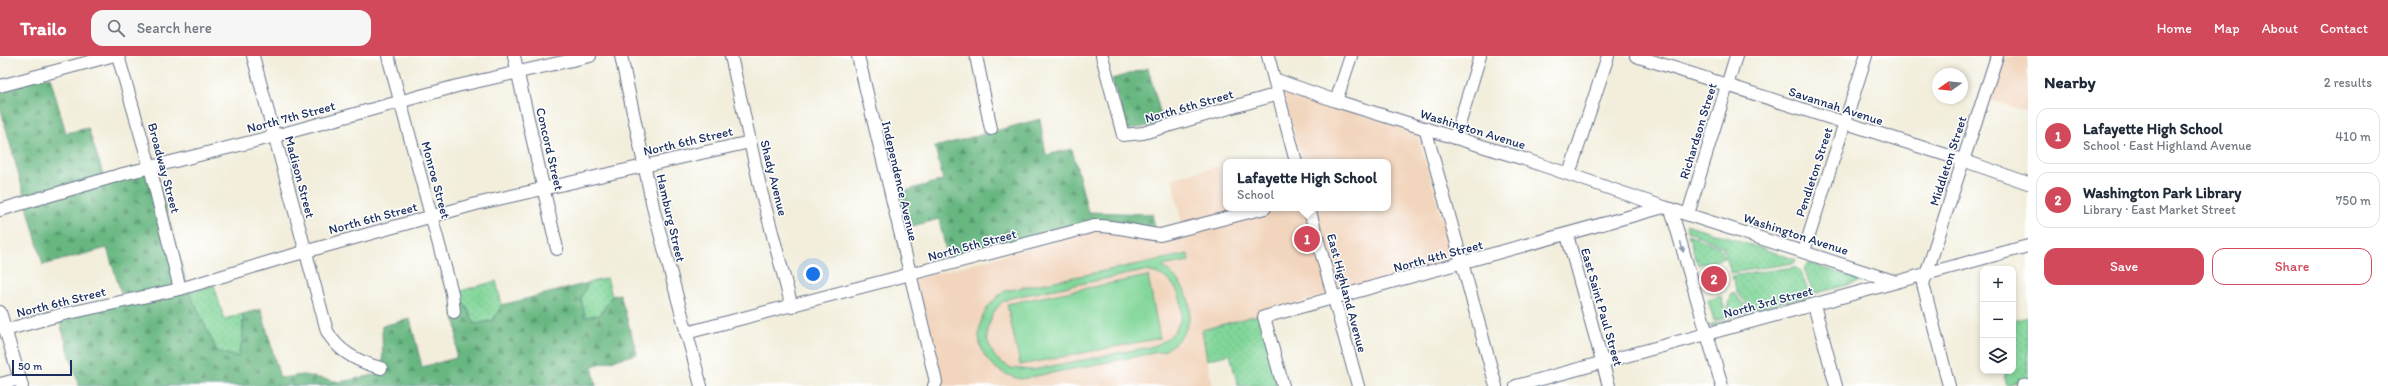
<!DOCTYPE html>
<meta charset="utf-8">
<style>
:root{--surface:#fff;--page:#f6f6f7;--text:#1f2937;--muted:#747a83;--line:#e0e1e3;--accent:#d1495b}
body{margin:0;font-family:Itim,sans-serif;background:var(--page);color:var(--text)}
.controls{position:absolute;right:12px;bottom:12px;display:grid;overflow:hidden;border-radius:8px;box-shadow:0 2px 6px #0003}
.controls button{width:36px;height:36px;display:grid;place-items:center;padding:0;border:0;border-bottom:1px solid var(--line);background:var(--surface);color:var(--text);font:20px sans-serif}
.compass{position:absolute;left:1932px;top:12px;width:36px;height:36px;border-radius:50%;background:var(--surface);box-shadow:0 2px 6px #0003;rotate:255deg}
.scale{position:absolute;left:12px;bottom:10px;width:60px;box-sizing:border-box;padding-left:4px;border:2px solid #1b2f5e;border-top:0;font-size:11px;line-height:14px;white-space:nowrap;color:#1b2f5e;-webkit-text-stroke:3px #fff;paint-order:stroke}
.you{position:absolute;left:813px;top:218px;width:14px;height:14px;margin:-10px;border:3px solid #fff;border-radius:50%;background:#1a73e8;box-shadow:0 0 0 6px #1a73e833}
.badge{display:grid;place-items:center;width:26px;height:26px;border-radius:50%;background:var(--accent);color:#fff;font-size:13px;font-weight:700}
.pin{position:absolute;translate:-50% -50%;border:2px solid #fff;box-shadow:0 1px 4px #0006}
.popup{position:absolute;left:1223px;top:103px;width:168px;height:52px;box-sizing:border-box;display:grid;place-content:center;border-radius:8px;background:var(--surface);filter:drop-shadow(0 1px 3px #0005);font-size:13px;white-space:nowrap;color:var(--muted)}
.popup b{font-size:15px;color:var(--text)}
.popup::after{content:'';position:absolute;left:50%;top:100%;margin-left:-8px;border:8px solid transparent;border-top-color:var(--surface)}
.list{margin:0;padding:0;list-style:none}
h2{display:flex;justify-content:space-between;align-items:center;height:52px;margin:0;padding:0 16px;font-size:17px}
h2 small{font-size:13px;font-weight:400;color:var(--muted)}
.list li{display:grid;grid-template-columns:26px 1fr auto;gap:12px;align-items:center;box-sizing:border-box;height:56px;margin:0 8px 8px;padding:0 8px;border:1px solid var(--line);border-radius:12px}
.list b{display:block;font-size:15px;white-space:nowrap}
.list p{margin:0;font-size:13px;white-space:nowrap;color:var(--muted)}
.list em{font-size:13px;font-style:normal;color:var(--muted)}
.actions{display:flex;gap:8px;padding:12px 16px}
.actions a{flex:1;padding:9px 0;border:1px solid var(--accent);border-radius:12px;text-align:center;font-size:14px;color:var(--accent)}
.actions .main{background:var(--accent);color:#fff}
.icon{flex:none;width:22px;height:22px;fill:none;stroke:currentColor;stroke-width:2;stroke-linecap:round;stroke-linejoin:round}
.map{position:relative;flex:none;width:2028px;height:330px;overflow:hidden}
header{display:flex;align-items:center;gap:24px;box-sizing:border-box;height:56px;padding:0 20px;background:var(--accent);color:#fff}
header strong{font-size:19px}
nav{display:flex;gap:22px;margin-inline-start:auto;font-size:14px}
.search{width:280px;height:36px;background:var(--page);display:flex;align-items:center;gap:10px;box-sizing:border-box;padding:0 14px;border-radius:12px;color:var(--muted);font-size:15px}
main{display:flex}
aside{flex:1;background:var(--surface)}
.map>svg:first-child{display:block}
.built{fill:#f2d5bd}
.grass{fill:url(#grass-dots);stroke:#4e827c}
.forest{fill:url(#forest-firs);stroke:#427370}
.garden{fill:#81d699;stroke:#4e827c;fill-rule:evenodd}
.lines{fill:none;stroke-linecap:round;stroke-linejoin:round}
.minor-casing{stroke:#66728a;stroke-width:14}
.minor{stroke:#fff;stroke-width:12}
.oneway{fill:#8d97ae}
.labels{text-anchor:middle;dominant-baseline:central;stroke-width:3;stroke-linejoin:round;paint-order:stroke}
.street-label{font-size:13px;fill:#1b2f5e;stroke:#fff}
</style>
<header>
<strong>Trailo</strong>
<div class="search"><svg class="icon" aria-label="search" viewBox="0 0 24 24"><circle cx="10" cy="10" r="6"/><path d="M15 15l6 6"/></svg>Search here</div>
<nav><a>Home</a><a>Map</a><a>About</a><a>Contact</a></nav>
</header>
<main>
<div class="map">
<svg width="2028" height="330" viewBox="0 0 2028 330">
<defs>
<pattern id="grass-dots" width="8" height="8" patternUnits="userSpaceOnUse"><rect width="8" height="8" fill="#81d699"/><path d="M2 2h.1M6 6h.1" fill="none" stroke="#6fb886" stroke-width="1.8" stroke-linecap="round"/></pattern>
<pattern id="forest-firs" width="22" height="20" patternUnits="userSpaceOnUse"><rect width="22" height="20" fill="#68b781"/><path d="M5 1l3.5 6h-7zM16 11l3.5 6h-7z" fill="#55956d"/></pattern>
</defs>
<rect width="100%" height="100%" fill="#fff"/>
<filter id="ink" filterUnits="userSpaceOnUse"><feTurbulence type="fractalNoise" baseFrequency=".025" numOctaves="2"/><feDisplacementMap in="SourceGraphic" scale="8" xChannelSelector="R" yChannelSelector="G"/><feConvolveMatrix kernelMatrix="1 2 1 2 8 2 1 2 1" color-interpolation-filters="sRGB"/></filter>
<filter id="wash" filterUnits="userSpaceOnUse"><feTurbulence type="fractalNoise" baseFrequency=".012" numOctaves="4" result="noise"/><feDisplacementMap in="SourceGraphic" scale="16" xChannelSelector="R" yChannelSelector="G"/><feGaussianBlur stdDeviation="0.9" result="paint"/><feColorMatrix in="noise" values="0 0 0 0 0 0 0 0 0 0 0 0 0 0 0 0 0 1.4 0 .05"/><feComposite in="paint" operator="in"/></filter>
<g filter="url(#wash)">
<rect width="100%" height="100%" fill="#f2eedb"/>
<g class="built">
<polygon points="2003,0 2028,0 2028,56 1988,44"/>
<polygon points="1288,35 1417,76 1453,200 1451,204 1202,274 1212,330 940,330 915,225 919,222 1091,176 1113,175 1150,183 1184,179 1172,122 1218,110 1226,140 1226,152 1229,152 1233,166 1288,152 1388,152 1388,106 1302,106 1284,41"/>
</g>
<g class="grass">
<polygon points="1686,168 1797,204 1793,207 1731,217 1723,191 1688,175"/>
<polygon points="1688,178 1719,191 1725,202 1698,209"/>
<polygon points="1809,207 1863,225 1813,238 1804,212"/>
<path d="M1794,211L1801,215L1809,239L1758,253C1741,246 1737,238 1732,220Z"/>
<polygon points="607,222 612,240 600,259 585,261 581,242 588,227"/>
<polygon points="496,225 502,249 493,264 475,269 457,236"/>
<polygon points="214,229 224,263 243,258 243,280 238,301 217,295 189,236"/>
<polygon points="1735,237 1741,246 1755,254 1729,261 1727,252 1731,238"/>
<polygon points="1721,240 1727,261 1714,265 1708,244"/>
<polygon points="1810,241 1810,244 1710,271 1706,270"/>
<polygon points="1261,258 1277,330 1238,330 1230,298 1207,304 1202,274"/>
<polygon points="2028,260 2028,323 2007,329 2003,315 2013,315 2013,264"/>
</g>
<g class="forest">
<polygon points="1148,12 1163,67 1127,74 1112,23"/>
<polygon points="50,21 66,77 88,72 104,121 153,107 189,236 217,295 238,301 243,280 243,258 261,253 280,322 303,319 340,326 383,317 382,270 410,263 422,311 456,302 457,275 452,251 465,248 475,268 493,264 502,249 588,227 581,242 585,261 600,259 612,240 620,238 637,298 592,310 596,330 79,330 58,260 123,243 107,192 43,209 0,50 0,27"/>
<polygon points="1040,63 1046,99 1072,93 1088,156 1152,158 1156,173 1112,165 1099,165 948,204 939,163 901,173 894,138 943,124 935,91"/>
</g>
<g class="garden">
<path d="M1188,198L1189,205L1162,210C1196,234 1202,272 1164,295L1021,323C972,313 965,262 1005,235ZM1144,215C1189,218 1197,278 1150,291L1032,314L1011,312L998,304L993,298L987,283V274L993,257L1002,246L1010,242Z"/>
<polygon points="1148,220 1160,282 1020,309 1007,248"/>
</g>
</g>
<g filter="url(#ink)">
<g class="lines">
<g class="minor-casing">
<g id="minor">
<polyline points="118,0 150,111 180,233"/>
<path d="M253,0L327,275C338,296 358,306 381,312"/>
<polyline points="388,0 452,237 454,256"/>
<polyline points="514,0 557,193"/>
<polyline points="621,0 654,155 701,330"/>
<polyline points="731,0 761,135 792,251"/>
<polyline points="858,0 936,326 934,330"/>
<polyline points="976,0 991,73"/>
<polyline points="1102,0 1123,79 1143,77 1278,38"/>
<polyline points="1268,0 1296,106"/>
<polyline points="1636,0 1965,105 2028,127"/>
<polyline points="1274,23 1336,45 1524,103 1664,151"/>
<polyline points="0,30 111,0"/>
<polyline points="1336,45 1351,0"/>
<polyline points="1425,72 1496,330"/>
<polyline points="1455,82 1480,0"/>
<polyline points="1569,118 1608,0"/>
<polyline points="1309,152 1358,330"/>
<polyline points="1671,153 1722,330"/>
<polyline points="0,154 123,118 275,80 457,30 590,0"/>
<polyline points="1688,158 1736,0"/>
<polyline points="1567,179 1609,330"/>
<polyline points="1804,195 1866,0"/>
<polyline points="1814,249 1836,330"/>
<polyline points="0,256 22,330"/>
<polyline points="5,274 60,259 180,233 279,203 476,148 750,86"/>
<path d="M686,277L1094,170C1117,169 1138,177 1160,179L1265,152"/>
<polyline points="0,328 20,323"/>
<polyline points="1283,330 1264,261 1664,151 1896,226"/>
<polyline points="1516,330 2028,190"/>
<polyline points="1949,330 1923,228 1997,0"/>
<polyline points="2023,330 2028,329"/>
</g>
</g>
<use href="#minor" class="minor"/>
</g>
<defs><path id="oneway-solid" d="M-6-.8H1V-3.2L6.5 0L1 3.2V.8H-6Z"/></defs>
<use class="oneway" href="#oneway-solid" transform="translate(1682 191) rotate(75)"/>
</g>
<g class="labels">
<g class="street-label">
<text transform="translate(1189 50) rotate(-16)">North 6th Street</text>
<text transform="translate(1836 50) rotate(18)">Savannah Avenue</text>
<text transform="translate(291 61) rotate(-15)">North 7th Street</text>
<text transform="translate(1473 73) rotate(17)">Washington Avenue</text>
<text transform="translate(1698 75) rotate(-73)">Richardson Street</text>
<text transform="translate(688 85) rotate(-13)">North 6th Street</text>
<text transform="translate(550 93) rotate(77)">Concord Street</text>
<text transform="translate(1948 105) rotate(-72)">Middleton Street</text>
<text transform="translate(164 112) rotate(75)">Broadway Street</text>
<text transform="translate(1814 116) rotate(-72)">Pendleton Street</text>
<text transform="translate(300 121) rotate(75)">Madison Street</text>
<text transform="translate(774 122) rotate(76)">Shady Avenue</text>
<text transform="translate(436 124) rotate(75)">Monroe Street</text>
<text transform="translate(900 125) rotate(77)">Independence Avenue</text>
<text transform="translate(373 162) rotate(-15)">North 6th Street</text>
<text transform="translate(671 162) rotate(77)">Hamburg Street</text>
<text transform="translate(1796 178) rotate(18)">Washington Avenue</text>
<text transform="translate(972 189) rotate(-15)">North 5th Street</text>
<text transform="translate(1438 200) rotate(-15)">North 4th Street</text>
<text transform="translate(1347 237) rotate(75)">East Highland Avenue</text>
<text transform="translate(61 246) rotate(-14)">North 6th Street</text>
<text transform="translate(1768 246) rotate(-15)">North 3rd Street</text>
<text transform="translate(1602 251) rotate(74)">East Saint Paul Street</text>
</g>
</g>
</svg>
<div class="controls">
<button>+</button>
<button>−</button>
<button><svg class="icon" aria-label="layers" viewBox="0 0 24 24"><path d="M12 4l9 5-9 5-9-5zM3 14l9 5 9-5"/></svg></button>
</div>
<svg class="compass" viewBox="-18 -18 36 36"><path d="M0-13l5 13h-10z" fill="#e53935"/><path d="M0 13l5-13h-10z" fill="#747a83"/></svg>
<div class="scale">50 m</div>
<div class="you"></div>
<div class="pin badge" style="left:1307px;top:183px">1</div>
<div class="popup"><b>Lafayette High School</b>School</div>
<div class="pin badge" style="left:1714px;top:223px">2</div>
</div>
<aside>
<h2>Nearby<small>2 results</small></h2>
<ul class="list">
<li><span class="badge">1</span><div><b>Lafayette High School</b><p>School · East Highland Avenue</p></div><em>410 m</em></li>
<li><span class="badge">2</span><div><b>Washington Park Library</b><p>Library · East Market Street</p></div><em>750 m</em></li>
</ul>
<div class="actions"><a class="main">Save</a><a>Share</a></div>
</aside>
</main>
